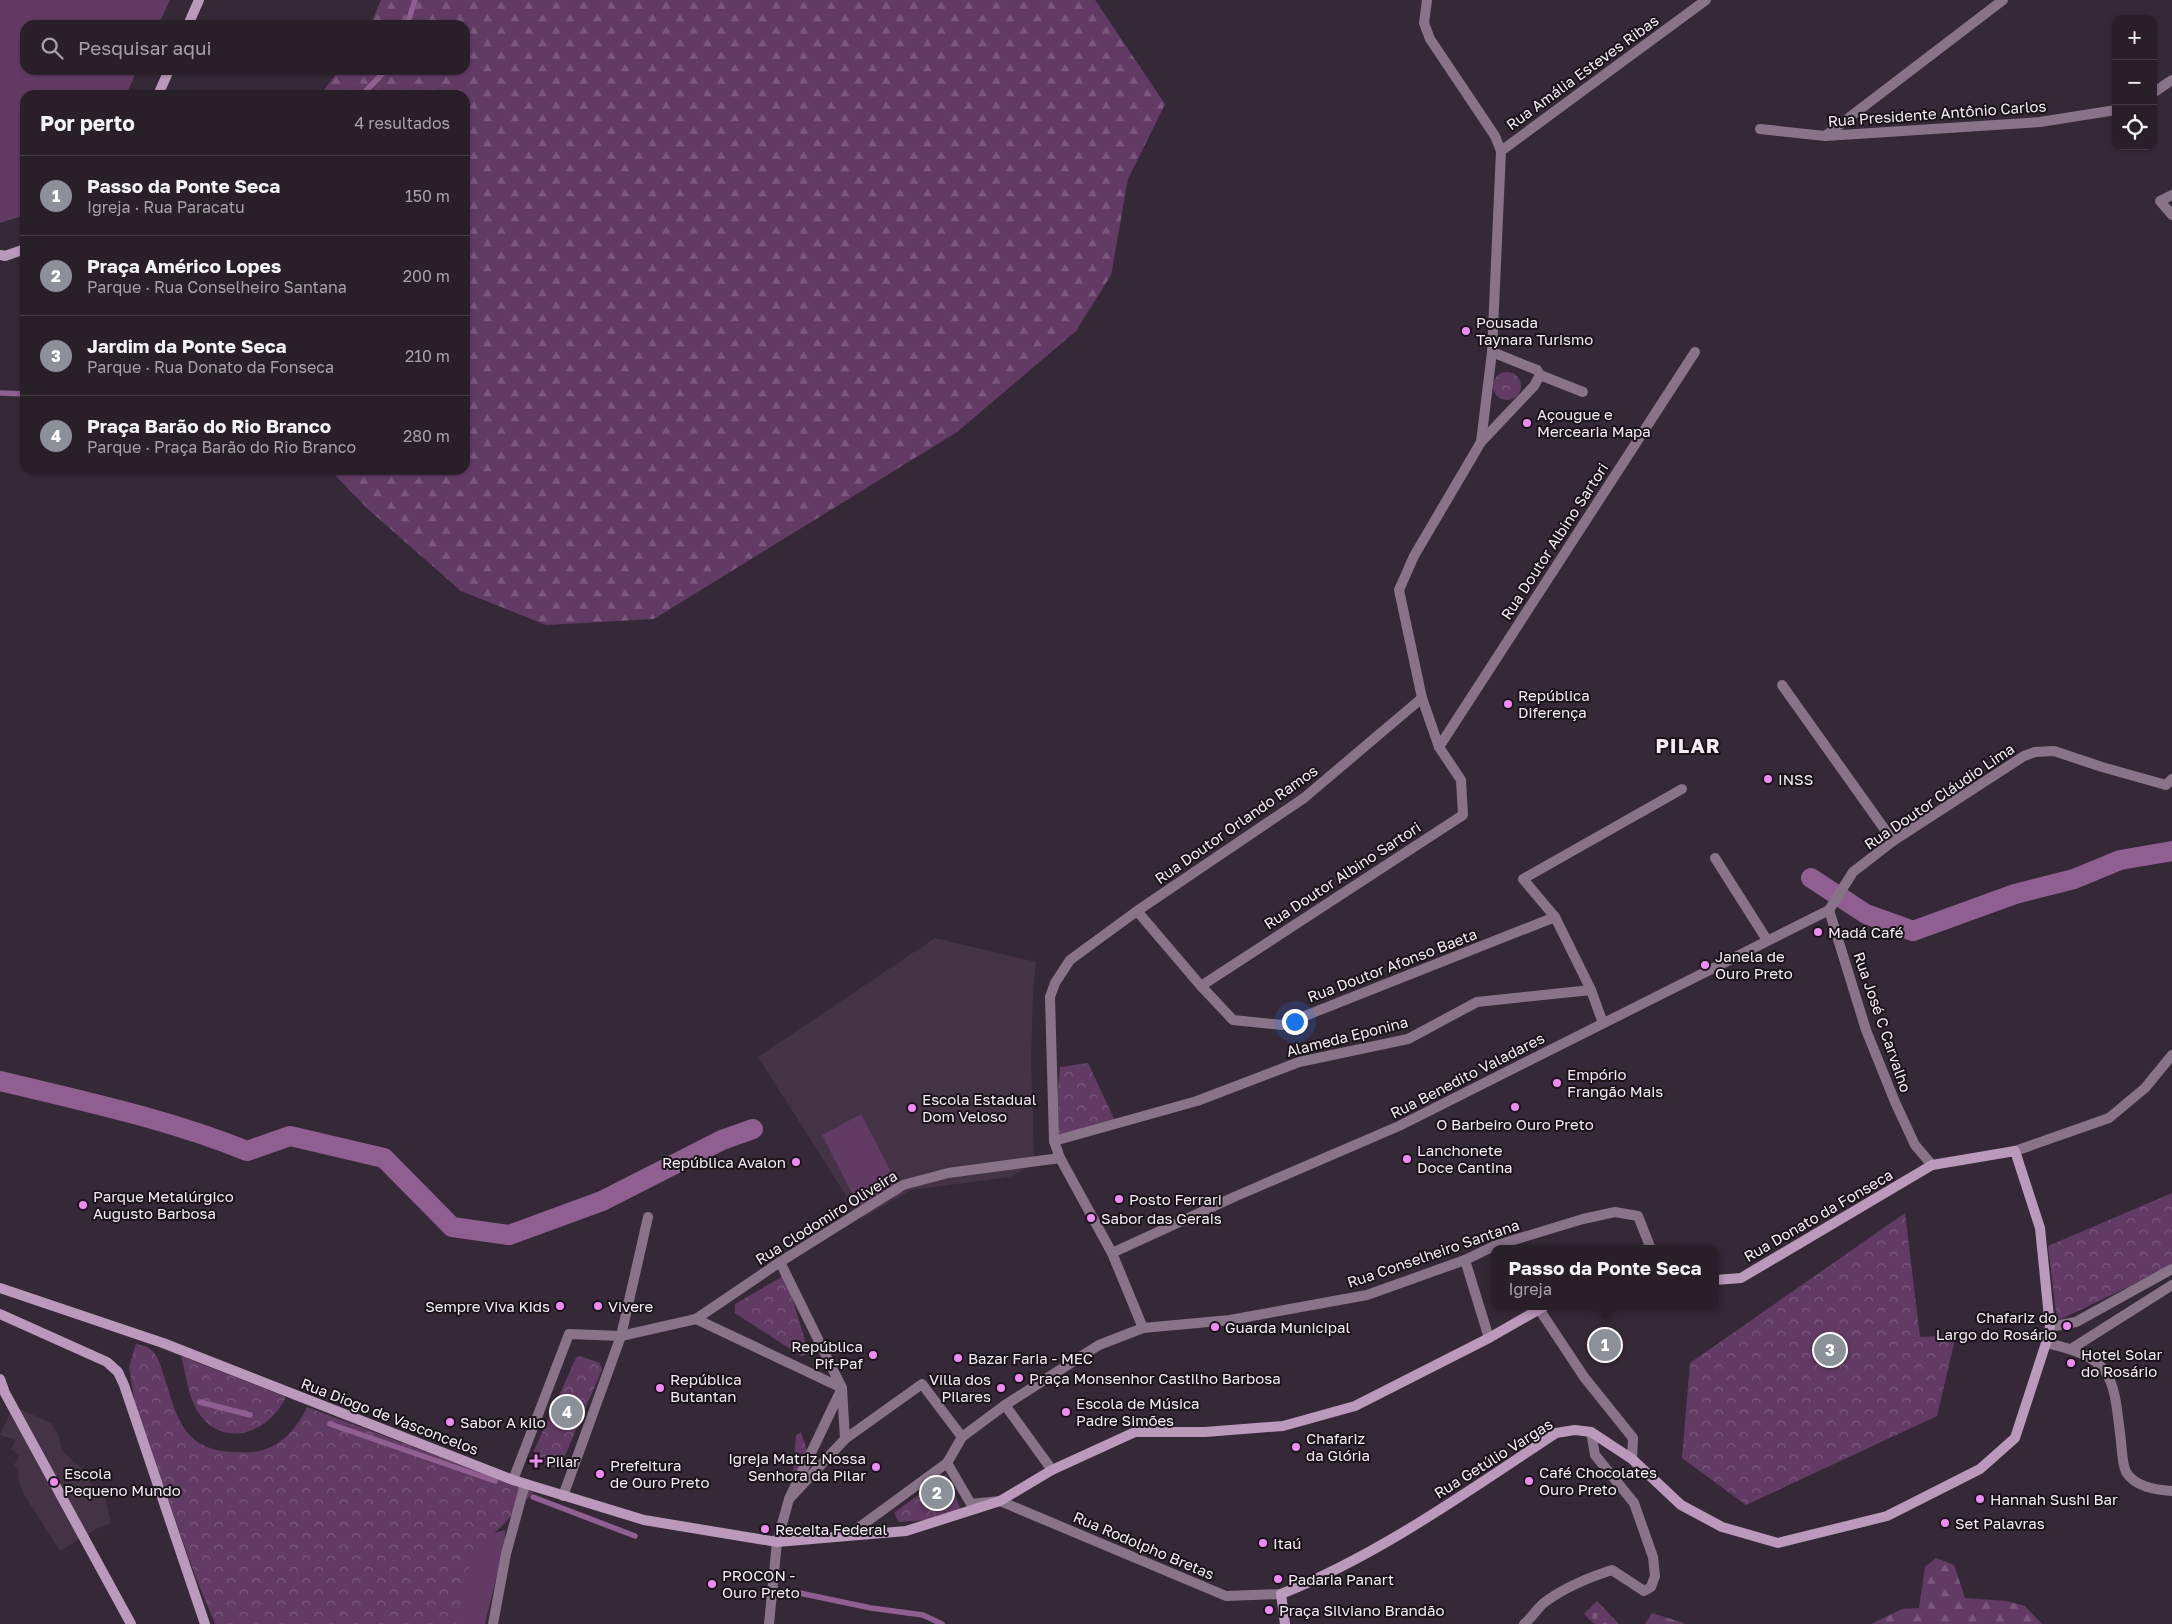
<!DOCTYPE html>
<html lang="pt">
<meta charset="utf-8">
<style>
:root{--surface:#281f29;--page:#302731;--text:#f1f3f6;--muted:#a5a2a8;--line:#443d46;--accent:#8c9099}
body{margin:0;font-family:"Golos Text",sans-serif;background:var(--page);color:var(--text)}
.controls{position:absolute;right:15px;top:15px;display:grid;overflow:hidden;border-radius:10px;box-shadow:0 1px 4px #0004}
.controls button{width:45px;height:45px;display:grid;place-items:center;padding:0;border:0;border-bottom:1px solid var(--line);background:var(--surface);color:var(--text);font:25px sans-serif}
.you{position:absolute;left:1294px;top:1021px;width:18px;height:18px;margin:-12px;border:4px solid #fff;border-radius:50%;background:#1a73e8;box-shadow:0 0 0 8px #1a73e833}
.badge{display:grid;place-items:center;width:32px;height:32px;border-radius:50%;background:var(--accent);color:#fff;font-size:16px;font-weight:700}
.pin{position:absolute;translate:-50% -50%;border:2px solid #fff;box-shadow:0 1px 5px #0006}
.popup{position:absolute;left:1491px;top:1245px;width:228px;height:65px;box-sizing:border-box;display:grid;place-content:center;border-radius:10px;background:var(--surface);filter:drop-shadow(0 1px 4px #0005);font-size:16px;white-space:nowrap;color:var(--muted)}
.popup b{font-size:19px;color:var(--text)}
.popup::after{content:'';position:absolute;left:50%;top:100%;margin-left:-10px;border:10px solid transparent;border-top-color:var(--surface)}
.list{margin:0;padding:0;list-style:none}
h2{display:flex;justify-content:space-between;align-items:center;height:65px;margin:0;padding:0 20px;font-size:21px}
h2 small{font-size:16px;font-weight:400;color:var(--muted)}
.list li{display:grid;grid-template-columns:32px 1fr auto;gap:15px;align-items:center;box-sizing:border-box;height:80px;padding:0 20px;border-top:1px solid var(--line)}
.list b{display:block;font-size:19px;white-space:nowrap}
.list p{margin:0;font-size:16px;white-space:nowrap;color:var(--muted)}
.list em{font-size:16px;font-style:normal;color:var(--muted)}
.icon{flex:none;width:28px;height:28px;fill:none;stroke:currentColor;stroke-width:2;stroke-linecap:round;stroke-linejoin:round}
.map{position:relative;flex:none;width:2172px;height:1624px;overflow:hidden}
.search{position:absolute;background:var(--surface);box-shadow:0 1px 4px #0004;left:20px;top:20px;width:450px;height:55px;display:flex;align-items:center;gap:12px;box-sizing:border-box;padding:0 18px;border-radius:15px;color:var(--muted);font-size:19px}
.panel{position:absolute;background:var(--surface);box-shadow:0 1px 4px #0004;left:20px;top:90px;width:450px;height:385px;border-radius:15px}
.map>svg:first-child{display:block}
.built{fill:#443345}
.grass{fill:#623b64}
.forest{fill:url(#forest-firs)}
.cemetery{fill:url(#cemetery-stones)}
.park{fill:url(#park-crowns)}
.lines{fill:none;stroke-linecap:round;stroke-linejoin:round}
.stream{stroke:#8f5f91;stroke-width:5.5}
.canal{stroke:#8f5f91;stroke-width:20}
.street{stroke:#887389;stroke-width:10}
.secondary{stroke:#bb99bc;stroke-width:10}
.poi-dot{fill:#f08bf5;stroke:#1a141a;stroke-width:2}
.labels{text-anchor:middle;dominant-baseline:central;stroke-width:4;stroke-linejoin:round;paint-order:stroke}
.street-label{font-size:15px;fill:#f5ecf5;stroke:#1a141a}
.poi-label{font-size:15px;fill:#f5ecf5;stroke:#1a141a;text-anchor:start}
.district-label{font-size:20px;font-weight:bold;letter-spacing:1px;fill:#f5ecf5;stroke:#1a141a}
</style>
<div class="map">
<svg width="2172" height="1624" viewBox="0 0 2172 1624">
<defs>
<pattern id="forest-firs" width="22" height="20" patternUnits="userSpaceOnUse" patternTransform="scale(1.25)"><rect width="22" height="20" fill="#623b64"/><path d="M5 1l3.5 6h-7zM16 11l3.5 6h-7z" fill="#79587b"/></pattern>
<pattern id="cemetery-stones" width="16" height="16" patternUnits="userSpaceOnUse" patternTransform="scale(1.25)"><rect width="16" height="16" fill="#623b64"/><path d="M2 7V4a2 2 0 0 1 4 0v3zM10 15v-3a2 2 0 0 1 4 0v3z" fill="#79587b"/></pattern>
<pattern id="park-crowns" width="20" height="18" patternUnits="userSpaceOnUse" patternTransform="scale(1.25)"><rect width="20" height="18" fill="#623b64"/><path d="M2 6a3 3 0 1 1 6 0M12 15a3 3 0 1 1 6 0" fill="none" stroke="#79587b"/></pattern>
</defs>
<rect width="100%" height="100%" fill="#362937"/>
<g class="built">
<polygon points="935,938 1036,962 1033,992 1031,1060 1034,1157 1028,1167 1010,1177 911,1190 861,1219 758,1057"/>
<polygon points="13,1406 51,1423 58,1434 62,1450 86,1473 91,1485 103,1487 111,1523 96,1529 60,1551 23,1493 18,1478 19,1470 14,1465 20,1455 11,1449 16,1440 0,1435"/>
</g>
<g class="grass">
<polygon points="0,0 170,0 158,25 25,25 25,70 137,70 126,95 25,95 25,215 0,223"/>
<polygon points="861,1114 902,1193 863,1214 822,1135"/>
<polygon points="505,1530 505,1542 485,1624 445,1624 469,1540"/>
</g>
<g class="forest">
<polygon points="381,0 1095,0 1165,104 1128,179 1111,275 1076,331 957,432 654,619 546,625 461,591 369,510 330,470 465,470 465,95 320,95 339,70 465,70 465,25 370,25"/>
<polygon points="1936,1558 1954,1565 1965,1598 2007,1601 2025,1606 2042,1624 1871,1624 1902,1609 1919,1608 1925,1567"/>
<polygon points="1652,1613 1684,1623 1684,1624 1645,1624"/>
</g>
<polygon class="cemetery" points="1597,1601 1619,1624 1594,1624 1584,1614"/>
<g class="park">
<circle cx="1507" cy="386" r="14"/>
<polygon points="1088,1063 1115,1121 1111,1130 1058,1137 1054,1129 1060,1067"/>
<polygon points="2172,1193 2172,1266 2057,1321 2048,1246"/>
<polygon points="1905,1213 1920,1337 1956,1335 1937,1416 1746,1505 1682,1458 1690,1363"/>
<polygon points="785,1275 809,1353 801,1356 735,1313 735,1304"/>
<path d="M136,1344C140,1345 146,1346 150,1349C159,1356 161,1368 165,1379C177,1418 184,1449 231,1452C238,1452 246,1453 254,1452C279,1449 297,1429 307,1407L533,1492L501,1527L472,1553L456,1624H215L196,1578L136,1409L129,1367Z"/>
<path d="M181,1356L286,1397C269,1433 223,1450 198,1412C188,1397 186,1373 181,1356Z"/>
<path d="M580,1356L600,1363L602,1370L560,1467C551,1469 536,1463 532,1455L576,1358Z"/>
<polygon points="801,1432 810,1460 793,1473 796,1436"/>
<polygon points="946,1474 964,1517 899,1522 894,1513"/>
</g>
<g class="lines">
<g class="stream">
<polyline points="407,25 415,0"/>
<polyline points="362,95 386,70"/>
<polyline points="0,393 25,394"/>
<polyline points="200,1402 250,1415"/>
<polyline points="330,1424 495,1481"/>
<polyline points="533,1497 635,1536"/>
<polyline points="785,1590 871,1608 923,1615 942,1624"/>
</g>
<g class="canal">
<polyline points="1811,878 1866,914 1913,931 2015,894 2074,879 2120,860 2172,851"/>
<path d="M0,1081C83,1101 168,1119 247,1151L290,1136L384,1158L452,1227L509,1235L602,1201L722,1140L753,1129"/>
</g>
<g class="street">
<polyline points="2153,93 2172,80"/>
<polyline points="1760,129 1825,136 2040,122 2116,110"/>
<polyline points="1825,136 2003,0"/>
<polyline points="1501,151 1706,0"/>
<polyline points="2172,195 2160,201 2172,215"/>
<polyline points="1540,375 1583,392"/>
<polyline points="1481,442 1534,386 1540,375 1537,370 1492,352"/>
<polyline points="1782,685 1893,841"/>
<polyline points="1439,747 1695,352"/>
<polyline points="1715,858 1767,940"/>
<polyline points="1829,910 1866,1030 1895,1102 1915,1145 1932,1165"/>
<polyline points="1137,911 1201,986 1233,1020 1282,1025 1555,917"/>
<polyline points="1201,986 1463,815 1461,780 1439,747 1422,698 1399,590 1414,556 1481,442 1492,352 1501,151 1495,136 1430,39 1424,23 1427,0"/>
<polyline points="1603,1023 1591,990 1555,917 1523,879 1682,789"/>
<polyline points="1054,1141 1197,1101 1299,1062 1408,1039 1477,1002 1591,990"/>
<polyline points="2015,1151 2109,1118 2145,1088 2172,1055"/>
<polyline points="648,1217 621,1336 696,1319 780,1262 903,1185 948,1173 1060,1158"/>
<polyline points="1112,1253 1234,1197 1399,1126 1829,910 1853,872 1893,841 2024,756 2035,752 2054,751 2102,767 2166,785 2172,779"/>
<polyline points="1465,1260 1489,1338"/>
<polyline points="780,1262 842,1388 845,1439"/>
<polyline points="1539,1309 1584,1377 1633,1438 1632,1459"/>
<polyline points="696,1319 842,1388 789,1499 777,1542 769,1624"/>
<polyline points="2050,1327 2076,1322 2172,1269"/>
<polyline points="1143,1328 1112,1253 1060,1158 1054,1141 1050,997 1055,983 1070,960 1137,911 1304,798 1422,698"/>
<path d="M2046,1343C2116,1358 2113,1378 2121,1441C2122,1451 2122,1463 2126,1472C2135,1487 2156,1490 2172,1491"/>
<polyline points="2071,1349 2172,1285"/>
<polyline points="1005,1405 1052,1470"/>
<polyline points="962,1437 1005,1405 1099,1345 1143,1328 1230,1320 1367,1295 1465,1260 1494,1246 1583,1219 1615,1212 1638,1216 1651,1249"/>
<polyline points="513,1480 569,1334 621,1336 563,1496"/>
<polyline points="789,1499 845,1439 922,1384 962,1437 947,1463 971,1504 1000,1501 1226,1596 1281,1594"/>
<polyline points="844,1535 850,1534 947,1463"/>
<polyline points="493,1624 506,1554 525,1484"/>
<path d="M1524,1624C1532,1618 1537,1608 1545,1602C1564,1588 1590,1577 1612,1570L1644,1591L1651,1587L1655,1576L1653,1557L1634,1503L1595,1455L1591,1432"/>
</g>
<g class="secondary">
<polyline points="188,25 199,0"/>
<polyline points="158,95 169,70"/>
<polyline points="0,255 5,256 25,249"/>
<polyline points="0,1288 163,1343 513,1480 644,1520 777,1542 906,1531 1000,1501 1052,1470 1135,1432 1205,1432 1283,1426 1355,1406 1489,1338 1545,1306"/>
<polyline points="0,1314 107,1362 118,1372 124,1385 205,1624"/>
<polyline points="0,1379 5,1393 131,1624"/>
<path d="M1285,1624L1281,1594C1379,1555 1468,1491 1556,1433L1575,1430L1591,1432L1632,1459L1681,1505L1722,1527L1778,1543L1887,1516L1980,1469L2015,1438L2046,1343L2050,1327L2040,1228L2015,1151L1932,1165L1741,1278L1715,1280"/>
</g>
</g>
<g class="poi-dot">
<circle cx="1466" cy="331" r="5"/>
<circle cx="1527" cy="423" r="5"/>
<circle cx="1508" cy="704" r="5"/>
<circle cx="1768" cy="779" r="5"/>
<circle cx="1818" cy="932" r="5"/>
<circle cx="1705" cy="965" r="5"/>
<circle cx="1557" cy="1083" r="5"/>
<circle cx="1515" cy="1107" r="5"/>
<circle cx="912" cy="1108" r="5"/>
<circle cx="1407" cy="1159" r="5"/>
<circle cx="796" cy="1162" r="5"/>
<circle cx="1119" cy="1199" r="5"/>
<circle cx="83" cy="1205" r="5"/>
<circle cx="1091" cy="1218" r="5"/>
<circle cx="560" cy="1306" r="5"/>
<circle cx="598" cy="1306" r="5"/>
<circle cx="2067" cy="1326" r="5"/>
<circle cx="1215" cy="1327" r="5"/>
<circle cx="873" cy="1355" r="5"/>
<circle cx="958" cy="1358" r="5"/>
<circle cx="2071" cy="1363" r="5"/>
<circle cx="1019" cy="1378" r="5"/>
<circle cx="660" cy="1388" r="5"/>
<circle cx="1001" cy="1388" r="5"/>
<circle cx="1066" cy="1412" r="5"/>
<circle cx="450" cy="1422" r="5"/>
<circle cx="1296" cy="1447" r="5"/>
<path d="M533.5 1453.5h5v5h5v5h-5v5h-5v-5h-5v-5h5z"/>
<circle cx="876" cy="1467" r="5"/>
<circle cx="600" cy="1474" r="5"/>
<circle cx="1529" cy="1481" r="5"/>
<circle cx="54" cy="1482" r="5"/>
<circle cx="1980" cy="1499" r="5"/>
<circle cx="1945" cy="1523" r="5"/>
<circle cx="765" cy="1529" r="5"/>
<circle cx="1263" cy="1543" r="5"/>
<circle cx="1278" cy="1579" r="5"/>
<circle cx="712" cy="1584" r="5"/>
<circle cx="1269" cy="1610" r="5"/>
</g>
<g class="labels">
<g class="street-label">
<text transform="translate(1582 72) rotate(-36)">Rua Amália Esteves Ribas</text>
<text transform="translate(1937 113) rotate(-4)">Rua Presidente Antônio Carlos</text>
<text transform="translate(1554 541) rotate(-57)">Rua Doutor Albino Sartori</text>
<text transform="translate(1939 796) rotate(-34)">Rua Doutor Cláudio Lima</text>
<text transform="translate(1236 824) rotate(-35)">Rua Doutor Orlando Ramos</text>
<text transform="translate(1342 875) rotate(-33)">Rua Doutor Albino Sartori</text>
<text transform="translate(1392 965) rotate(-21)">Rua Doutor Afonso Baeta</text>
<text transform="translate(1883 1022) rotate(71)">Rua José C Carvalho</text>
<text transform="translate(1347 1036) rotate(-14)">Alameda Eponina</text>
<text transform="translate(1467 1075) rotate(-27)">Rua Benedito Valadares</text>
<text transform="translate(1818 1215) rotate(-30)">Rua Donato da Fonseca</text>
<text transform="translate(826 1217) rotate(-32)">Rua Clodomiro Oliveira</text>
<text transform="translate(1433 1253) rotate(-19)">Rua Conselheiro Santana</text>
<text transform="translate(390 1416) rotate(21)">Rua Diogo de Vasconcelos</text>
<text transform="translate(1493 1458) rotate(-32)">Rua Getúlio Vargas</text>
<text transform="translate(1144 1545) rotate(23)">Rua Rodolpho Bretas</text>
</g>
<g class="poi-label">
<text x="1476" y="322">Pousada<tspan x="1476" dy="17">Taynara Turismo</tspan></text>
<text x="1537" y="414">Açougue e<tspan x="1537" dy="17">Mercearia Mapa</tspan></text>
<text x="1518" y="695">República<tspan x="1518" dy="17">Diferença</tspan></text>
<text x="1778" y="779">INSS</text>
<text x="1828" y="932">Madá Café</text>
<text x="1715" y="956">Janela de<tspan x="1715" dy="17">Ouro Preto</tspan></text>
<text x="1567" y="1074">Empório<tspan x="1567" dy="17">Frangão Mais</tspan></text>
<text x="922" y="1099">Escola Estadual<tspan x="922" dy="17">Dom Veloso</tspan></text>
<text x="1515" y="1124" text-anchor="middle">O Barbeiro Ouro Preto</text>
<text x="1417" y="1150">Lanchonete<tspan x="1417" dy="17">Doce Cantina</tspan></text>
<text x="786" y="1162" text-anchor="end">República Avalon</text>
<text x="93" y="1196">Parque Metalúrgico<tspan x="93" dy="17">Augusto Barbosa</tspan></text>
<text x="1129" y="1199">Posto Ferrari</text>
<text x="1101" y="1218">Sabor das Gerais</text>
<text x="550" y="1306" text-anchor="end">Sempre Viva Kids</text>
<text x="608" y="1306">Vivere</text>
<text x="2057" y="1317" text-anchor="end">Chafariz do<tspan x="2057" dy="17">Largo do Rosário</tspan></text>
<text x="1225" y="1327">Guarda Municipal</text>
<text x="863" y="1346" text-anchor="end">República<tspan x="863" dy="17">Pif-Paf</tspan></text>
<text x="2081" y="1354">Hotel Solar<tspan x="2081" dy="17">do Rosário</tspan></text>
<text x="968" y="1358">Bazar Faria - MEC</text>
<text x="1029" y="1378">Praça Monsenhor Castilho Barbosa</text>
<text x="670" y="1379">República<tspan x="670" dy="17">Butantan</tspan></text>
<text x="991" y="1379" text-anchor="end">Villa dos<tspan x="991" dy="17">Pilares</tspan></text>
<text x="1076" y="1403">Escola de Música<tspan x="1076" dy="17">Padre Simões</tspan></text>
<text x="460" y="1422">Sabor A kilo</text>
<text x="1306" y="1438">Chafariz<tspan x="1306" dy="17">da Glória</tspan></text>
<text x="866" y="1458" text-anchor="end">Igreja Matriz Nossa<tspan x="866" dy="17">Senhora da Pilar</tspan></text>
<text x="546" y="1461">Pilar</text>
<text x="610" y="1465">Prefeitura<tspan x="610" dy="17">de Ouro Preto</tspan></text>
<text x="1539" y="1472">Café Chocolates<tspan x="1539" dy="17">Ouro Preto</tspan></text>
<text x="64" y="1473">Escola<tspan x="64" dy="17">Pequeno Mundo</tspan></text>
<text x="1990" y="1499">Hannah Sushi Bar</text>
<text x="1955" y="1523">Set Palavras</text>
<text x="775" y="1529">Receita Federal</text>
<text x="1273" y="1543">Itaú</text>
<text x="722" y="1575">PROCON -<tspan x="722" dy="17">Ouro Preto</tspan></text>
<text x="1288" y="1579">Padaria Panart</text>
<text x="1279" y="1610">Praça Silviano Brandão</text>
</g>
<g class="district-label">
<text x="1688" y="745">PILAR</text>
</g>
</g>
</svg>
<div class="controls">
<button>+</button>
<button>−</button>
<button><svg class="icon" aria-label="locate" viewBox="0 0 24 24"><circle cx="12" cy="12" r="6"/><path d="M12 2v4M12 18v4M2 12h4M18 12h4"/></svg></button>
</div>
<div class="you"></div>
<div class="pin badge" style="left:1605px;top:1345px">1</div>
<div class="popup"><b>Passo da Ponte Seca</b>Igreja</div>
<div class="pin badge" style="left:937px;top:1493px">2</div>
<div class="pin badge" style="left:1830px;top:1350px">3</div>
<div class="pin badge" style="left:567px;top:1412px">4</div>
<div class="search"><svg class="icon" aria-label="search" viewBox="0 0 24 24"><circle cx="10" cy="10" r="6"/><path d="M15 15l6 6"/></svg>Pesquisar aqui</div>
<section class="panel">
<h2>Por perto<small>4 resultados</small></h2>
<ul class="list">
<li><span class="badge">1</span><div><b>Passo da Ponte Seca</b><p>Igreja · Rua Paracatu</p></div><em>150 m</em></li>
<li><span class="badge">2</span><div><b>Praça Américo Lopes</b><p>Parque · Rua Conselheiro Santana</p></div><em>200 m</em></li>
<li><span class="badge">3</span><div><b>Jardim da Ponte Seca</b><p>Parque · Rua Donato da Fonseca</p></div><em>210 m</em></li>
<li><span class="badge">4</span><div><b>Praça Barão do Rio Branco</b><p>Parque · Praça Barão do Rio Branco</p></div><em>280 m</em></li>
</ul>
</section>
</div>
